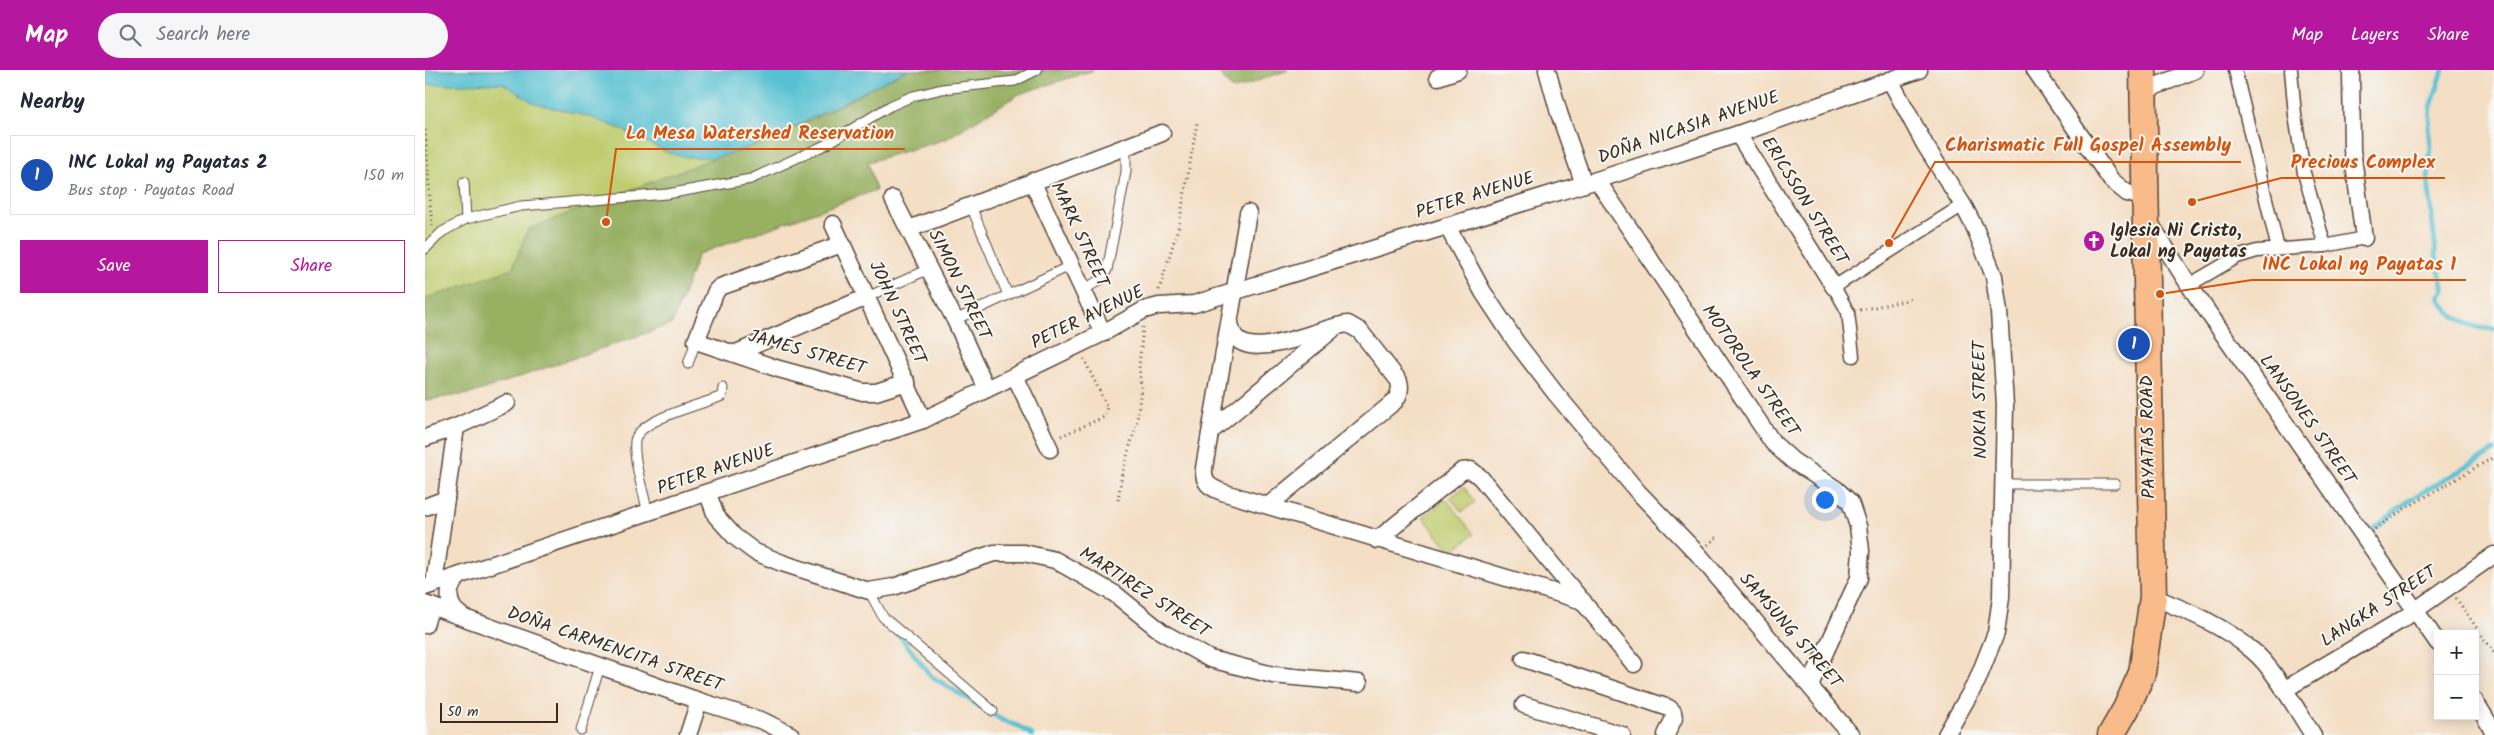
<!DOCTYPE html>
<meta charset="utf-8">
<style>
:root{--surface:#fff;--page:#f6f6f7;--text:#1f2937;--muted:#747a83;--line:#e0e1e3;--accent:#b5179e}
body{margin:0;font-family:Kalam,sans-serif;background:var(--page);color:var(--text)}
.controls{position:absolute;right:15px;bottom:15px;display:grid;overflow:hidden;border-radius:0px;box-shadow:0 2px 12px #0003}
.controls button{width:45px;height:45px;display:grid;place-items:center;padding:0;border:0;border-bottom:1px solid var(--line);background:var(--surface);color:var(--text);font:25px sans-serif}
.scale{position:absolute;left:15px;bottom:12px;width:118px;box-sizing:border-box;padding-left:5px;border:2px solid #3b2a1e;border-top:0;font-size:14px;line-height:18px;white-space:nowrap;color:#3b2a1e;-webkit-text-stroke:4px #f6f6f2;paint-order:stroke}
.you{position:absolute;left:1399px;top:429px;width:18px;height:18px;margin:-12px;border:4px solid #fff;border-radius:50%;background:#1a73e8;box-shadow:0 0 0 8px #1a73e833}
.badge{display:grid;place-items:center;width:32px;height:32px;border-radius:50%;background:var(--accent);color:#fff;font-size:16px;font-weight:700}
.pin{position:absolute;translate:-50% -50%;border:2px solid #fff;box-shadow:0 1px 5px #0006}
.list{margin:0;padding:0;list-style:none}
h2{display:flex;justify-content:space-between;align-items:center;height:65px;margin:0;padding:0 20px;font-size:21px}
h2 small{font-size:16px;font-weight:400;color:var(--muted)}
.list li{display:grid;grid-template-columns:32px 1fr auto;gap:15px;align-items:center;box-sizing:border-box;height:80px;margin:0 10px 10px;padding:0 10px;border:1px solid var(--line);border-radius:0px}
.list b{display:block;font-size:19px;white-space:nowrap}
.list p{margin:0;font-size:16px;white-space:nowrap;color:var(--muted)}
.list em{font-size:16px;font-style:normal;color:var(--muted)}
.actions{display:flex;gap:10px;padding:15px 20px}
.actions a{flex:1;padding:11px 0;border:1px solid var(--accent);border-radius:0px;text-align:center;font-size:18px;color:var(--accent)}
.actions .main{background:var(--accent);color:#fff}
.icon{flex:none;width:28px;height:28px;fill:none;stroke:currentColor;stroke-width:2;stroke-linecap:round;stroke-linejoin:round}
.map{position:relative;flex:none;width:2069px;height:665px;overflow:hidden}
header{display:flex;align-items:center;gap:30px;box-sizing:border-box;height:70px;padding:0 25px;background:var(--accent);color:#fff}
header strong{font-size:24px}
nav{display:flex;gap:28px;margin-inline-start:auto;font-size:18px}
.search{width:350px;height:45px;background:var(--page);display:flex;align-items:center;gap:12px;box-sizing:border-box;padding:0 18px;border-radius:28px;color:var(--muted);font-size:19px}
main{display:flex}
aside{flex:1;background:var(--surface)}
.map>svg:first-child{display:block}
.green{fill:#bfcd6f;stroke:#7d7c46}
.forest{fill:#97b062;stroke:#696d40}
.water{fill:#57c1d2;stroke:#497678}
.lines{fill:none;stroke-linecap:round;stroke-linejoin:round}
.stream{stroke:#57c1d2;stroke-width:5}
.service-casing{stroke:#574537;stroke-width:11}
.pedestrian-casing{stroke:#574537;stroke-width:15}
.minor-casing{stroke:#574537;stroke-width:19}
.primary-casing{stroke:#574537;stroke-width:29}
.path{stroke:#574537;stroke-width:3;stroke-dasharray:1 4;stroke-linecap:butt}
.service{stroke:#fff;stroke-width:9}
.pedestrian{stroke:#fff;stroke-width:12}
.minor{stroke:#fff;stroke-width:16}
.primary{stroke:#fabb8b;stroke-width:26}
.labels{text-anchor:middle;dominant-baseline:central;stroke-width:4;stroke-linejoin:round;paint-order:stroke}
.street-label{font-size:18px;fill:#3b2a1e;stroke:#f6f6f2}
.poi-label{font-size:18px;font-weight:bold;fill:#3b2a1e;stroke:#f6f6f2;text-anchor:start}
.leader{fill:none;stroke:#d7540e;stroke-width:2}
.callout-dot{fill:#d7540e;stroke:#f6f6f2;stroke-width:2}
.callout-label{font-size:19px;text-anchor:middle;font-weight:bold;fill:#d7540e;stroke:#f6f6f2;stroke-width:4;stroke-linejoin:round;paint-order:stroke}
</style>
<header>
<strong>Map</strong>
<div class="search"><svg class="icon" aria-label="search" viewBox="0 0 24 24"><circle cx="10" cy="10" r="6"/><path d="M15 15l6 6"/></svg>Search here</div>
<nav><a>Map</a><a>Layers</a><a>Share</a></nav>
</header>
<main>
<aside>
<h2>Nearby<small></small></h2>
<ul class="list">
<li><span class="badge" style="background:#1a4fb4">1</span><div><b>INC Lokal ng Payatas 2</b><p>Bus stop · Payatas Road</p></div><em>150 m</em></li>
</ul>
<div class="actions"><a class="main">Save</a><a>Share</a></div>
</aside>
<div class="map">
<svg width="2069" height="665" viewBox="0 0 2069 665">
<rect width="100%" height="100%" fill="#f6f6f2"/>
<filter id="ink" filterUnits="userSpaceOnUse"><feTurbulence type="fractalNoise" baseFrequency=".02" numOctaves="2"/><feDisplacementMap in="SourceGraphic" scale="10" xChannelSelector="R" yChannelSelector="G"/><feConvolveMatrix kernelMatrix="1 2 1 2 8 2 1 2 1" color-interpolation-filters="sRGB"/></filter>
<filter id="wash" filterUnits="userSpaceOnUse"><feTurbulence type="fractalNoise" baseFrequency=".0096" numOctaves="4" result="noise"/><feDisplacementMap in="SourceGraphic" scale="20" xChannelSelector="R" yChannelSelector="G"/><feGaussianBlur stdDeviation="1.12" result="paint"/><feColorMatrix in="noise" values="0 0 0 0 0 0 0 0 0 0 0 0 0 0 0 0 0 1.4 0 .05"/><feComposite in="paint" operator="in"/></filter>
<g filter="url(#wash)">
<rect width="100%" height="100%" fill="#f4dec4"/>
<g class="green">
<polygon points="0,0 669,0 594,24 521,69 443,92 451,120 273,184 247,254 48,323 0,330"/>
<polygon points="1039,417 1050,432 1037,442 1025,428"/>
<polygon points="1021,429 1049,464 1026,482 998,447"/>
</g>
<g class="forest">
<path d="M482,0H669L594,24L521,69L443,92L451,120L273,184L247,254L48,323L0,330V229L87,199L103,159L289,88C357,71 420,31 482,0Z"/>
<polygon points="791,0 863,0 808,20"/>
</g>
<polygon class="water" points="0,0 482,0 371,56 312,82 289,88 262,87 243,83 196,59 165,47 109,33 77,13 0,15"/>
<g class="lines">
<g class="stream">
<path d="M2018,0L2006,37L2004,57L2006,76L2003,110L2012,193L2019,220L2014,227C2023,247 2048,260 2069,259"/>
<polyline points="1941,465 1986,429 2069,381"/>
<polyline points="474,565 506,606 577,650 593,656 607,665"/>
</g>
</g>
</g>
<g filter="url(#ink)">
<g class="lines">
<g class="service-casing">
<g id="service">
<polyline points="39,112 41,149"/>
<polyline points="545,134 583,225"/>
<polyline points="0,179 17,162 41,149 96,136 242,124 326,109 400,75 465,36 488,26 517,19 590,11 612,0"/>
<polyline points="658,220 675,210 682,200 701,102 701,77"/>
<polyline points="442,227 504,199"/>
<polyline points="530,250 647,195"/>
<polyline points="263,294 271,271"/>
<polyline points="1577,414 1690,414"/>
<path d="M223,444C219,423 208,391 210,371C213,349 277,335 297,326L298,318"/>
<polyline points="444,521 458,547 568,641"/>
<polyline points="156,660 175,596"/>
</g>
</g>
<g class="pedestrian-casing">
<g id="pedestrian">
<polyline points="1810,0 1853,179"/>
<polyline points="1866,0 1870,45 1879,103 1900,176"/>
<polyline points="1764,215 1812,187 1832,181 1900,176 1939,168"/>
<polyline points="1428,286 1423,242 1409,217 1538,135"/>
</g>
</g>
<g class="minor-casing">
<g id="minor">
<polyline points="1122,0 1134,43 1159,114"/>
<polyline points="1610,0 1686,110 1702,123 1722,128"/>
<polyline points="1926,0 1927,80 1939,168"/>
<polyline points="1013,7 1033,0"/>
<polyline points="1465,10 1500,75 1538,135 1550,158 1569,206 1574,242 1580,335 1576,527 1571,563 1552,611 1521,665"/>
<polyline points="1719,21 1770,0"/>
<polyline points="1313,64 1409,217"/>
<polyline points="1172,110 1348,373 1368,391 1411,419 1425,432 1433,456 1436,481 1434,508 1385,615"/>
<polyline points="607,111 678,263"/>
<polyline points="468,129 530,250 562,319"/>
<path d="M823,143L779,398C778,413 784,417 797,422L1158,531"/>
<polyline points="1723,150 1764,215 2013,573"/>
<polyline points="408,154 498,350"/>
<polyline points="1022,156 1058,222 1091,272 1131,324 1213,422 1273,484 1426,665"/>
<polyline points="484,159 737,63"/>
<polyline points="417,174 295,217 291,221 271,271 354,299 438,322 451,322 482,312"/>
<path d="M805,252C809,303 895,256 923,254L935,261L974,311C976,318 975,324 970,331L844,435"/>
<polyline points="311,283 442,227"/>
<polyline points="590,306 625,379"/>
<polyline points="786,361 907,260"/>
<polyline points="0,368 31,357 82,333"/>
<polyline points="283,424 291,446 310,467 330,482 357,493 444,521 468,517 569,483 599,483 630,490 690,524 737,562 785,589 848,605 934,613"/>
<polyline points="0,437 21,429"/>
<polyline points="952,470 1037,401 1046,400 1055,407 1209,594"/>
<path d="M36,505C20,517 21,536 37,546"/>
<polyline points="9,514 31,357"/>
<polyline points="0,517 498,350 678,263 719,240 734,236 769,234 1172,110 1313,64 1494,0"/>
<path d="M1728,527C1763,541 1799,556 1828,581C1849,598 1873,642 1888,665"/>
<polyline points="0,534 274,631 338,651 366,665"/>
<polyline points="0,555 6,536"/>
<polyline points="1099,589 1244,638 1248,642 1249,648 1241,665"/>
<polyline points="1859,620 1978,549 2069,485"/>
<polyline points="2050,631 2069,662"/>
<polyline points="1099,635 1197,665"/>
<polyline points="263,665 274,631"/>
</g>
</g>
<g class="primary-casing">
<polyline id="primary" points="1686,665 1701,639 1717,603 1728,527 1718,0"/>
</g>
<g class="path">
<polyline points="0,60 7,157"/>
<polyline points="734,220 754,155 772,53"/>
<polyline points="1435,240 1488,229"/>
<polyline points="636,366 679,347 682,337 659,289"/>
<polyline points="693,430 697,404 712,351 716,317 714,296 718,257"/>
<polyline points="1950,459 1976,441 2069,387"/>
<polyline points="1283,475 1294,465"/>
<polyline points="2031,528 2069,583"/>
</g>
<use href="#service" class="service"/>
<use href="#pedestrian" class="pedestrian"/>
<use href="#minor" class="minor"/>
<use href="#primary" class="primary"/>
</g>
</g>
<defs>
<g id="church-disc" transform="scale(1.125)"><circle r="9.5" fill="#b5179e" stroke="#f6f6f2"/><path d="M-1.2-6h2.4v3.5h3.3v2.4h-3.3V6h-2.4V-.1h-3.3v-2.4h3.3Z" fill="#fff"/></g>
</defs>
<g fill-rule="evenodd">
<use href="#church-disc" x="1669" y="171"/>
</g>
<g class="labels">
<g class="street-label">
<text transform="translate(1264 58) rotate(-19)">DOÑA NICASIA AVENUE</text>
<text transform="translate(1050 126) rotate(-17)">PETER AVENUE</text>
<text transform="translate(1379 131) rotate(58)">ERICSSON STREET</text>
<text transform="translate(654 165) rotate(65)">MARK STREET</text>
<text transform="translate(534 215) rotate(64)">SIMON STREET</text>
<text transform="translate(472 243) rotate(65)">JOHN STREET</text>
<text transform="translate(663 248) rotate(-26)">PETER AVENUE</text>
<text transform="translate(382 283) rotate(16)">JAMES STREET</text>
<text transform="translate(1325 301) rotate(55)">MOTOROLA STREET</text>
<text transform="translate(1556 330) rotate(-91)">NOKIA STREET</text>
<text transform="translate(1882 350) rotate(55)">LANSONES STREET</text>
<text transform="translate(1724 367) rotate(-91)">PAYATAS ROAD</text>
<text transform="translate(291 400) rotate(-19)">PETER AVENUE</text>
<text transform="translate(719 523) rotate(33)">MARTIREZ STREET</text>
<text transform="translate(1954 537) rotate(-33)">LANGKA STREET</text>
<text transform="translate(1365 561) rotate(49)">SAMSUNG STREET</text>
<text transform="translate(190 580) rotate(19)">DOÑA CARMENCITA STREET</text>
</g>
<g class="poi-label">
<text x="1685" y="161">Iglesia Ni Cristo,<tspan x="1685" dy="21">Lokal ng Payatas</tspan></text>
</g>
</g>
<path class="leader" d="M181 152L191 79H480M1464 173L1510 92H1816M1767 132L1856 108H2020M1735 224L1827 210H2041"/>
<g class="callout-dot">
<circle cx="181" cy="152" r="5"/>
<circle cx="1464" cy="173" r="5"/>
<circle cx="1767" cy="132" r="5"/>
<circle cx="1735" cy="224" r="5"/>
</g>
<g class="callout-label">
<text x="335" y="69">La Mesa Watershed Reservation</text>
<text x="1663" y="81">Charismatic Full Gospel Assembly</text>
<text x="1938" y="98">Precious Complex</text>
<text x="1934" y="200">INC Lokal ng Payatas 1</text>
</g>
</svg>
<div class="controls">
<button>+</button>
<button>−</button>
</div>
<div class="scale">50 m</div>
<div class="you"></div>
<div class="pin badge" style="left:1709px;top:274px;background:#1a4fb4">1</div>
</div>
</main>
